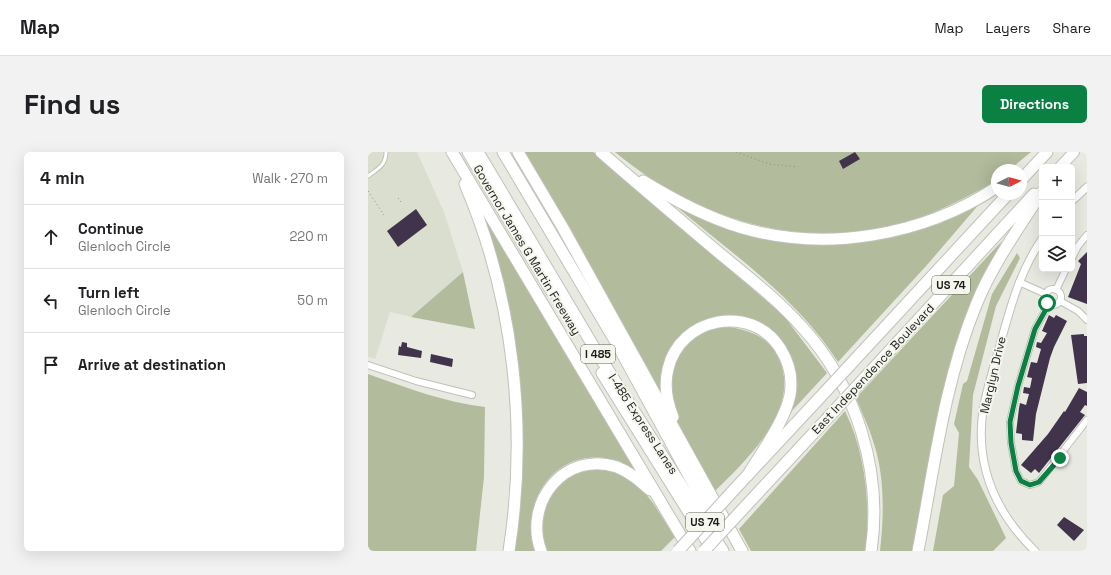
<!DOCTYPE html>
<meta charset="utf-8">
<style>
:root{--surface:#fff;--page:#f2f2f2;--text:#202124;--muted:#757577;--line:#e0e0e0;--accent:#0b8043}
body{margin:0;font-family:"Space Grotesk",sans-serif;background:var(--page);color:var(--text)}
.controls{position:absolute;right:12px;top:12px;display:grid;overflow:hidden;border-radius:6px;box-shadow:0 4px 16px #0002}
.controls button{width:36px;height:36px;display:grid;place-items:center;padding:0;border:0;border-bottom:1px solid var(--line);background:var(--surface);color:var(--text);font:20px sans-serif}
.compass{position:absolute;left:623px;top:12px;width:36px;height:36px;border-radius:50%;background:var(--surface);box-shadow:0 4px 16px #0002;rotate:84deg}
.stop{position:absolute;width:12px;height:12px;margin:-9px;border:3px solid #0b8043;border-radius:50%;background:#fff}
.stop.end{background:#0b8043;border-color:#fff;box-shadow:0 1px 4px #0008}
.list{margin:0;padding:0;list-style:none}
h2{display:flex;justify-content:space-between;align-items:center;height:52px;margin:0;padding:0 16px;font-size:17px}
h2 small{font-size:13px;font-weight:400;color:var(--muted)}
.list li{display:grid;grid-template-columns:26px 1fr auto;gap:12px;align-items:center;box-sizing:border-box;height:64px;padding:0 16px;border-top:1px solid var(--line)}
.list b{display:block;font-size:15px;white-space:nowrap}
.list p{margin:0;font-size:13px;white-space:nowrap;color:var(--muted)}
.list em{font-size:13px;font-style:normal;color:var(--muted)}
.icon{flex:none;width:22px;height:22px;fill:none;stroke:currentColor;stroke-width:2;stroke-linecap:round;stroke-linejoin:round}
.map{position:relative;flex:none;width:719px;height:399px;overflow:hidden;border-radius:6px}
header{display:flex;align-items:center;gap:24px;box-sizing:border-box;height:56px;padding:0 20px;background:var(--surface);border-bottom:1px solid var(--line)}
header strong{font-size:19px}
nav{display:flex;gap:22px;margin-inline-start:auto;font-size:14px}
.intro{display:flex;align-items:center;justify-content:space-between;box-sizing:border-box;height:96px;padding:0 24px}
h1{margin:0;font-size:28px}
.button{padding:10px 18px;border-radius:6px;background:var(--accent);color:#fff;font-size:14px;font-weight:700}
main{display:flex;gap:24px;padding:0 24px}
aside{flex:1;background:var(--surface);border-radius:6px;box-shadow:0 4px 16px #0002}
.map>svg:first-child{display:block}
.built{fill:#dadece}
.green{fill:#b3bb9d}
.building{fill:#41334b}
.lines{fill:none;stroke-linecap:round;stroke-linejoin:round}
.service-casing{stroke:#c0c2ba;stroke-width:5}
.minor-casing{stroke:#c0c2ba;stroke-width:8}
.tertiary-casing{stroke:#c0c2ba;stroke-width:9}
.trunk-casing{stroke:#c0c2ba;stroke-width:12}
.motorway-casing{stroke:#c0c2ba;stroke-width:13}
.path{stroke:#8c8d87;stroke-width:1;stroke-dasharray:1 3;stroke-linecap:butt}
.service{stroke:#fff;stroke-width:3}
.minor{stroke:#fff;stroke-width:6}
.tertiary{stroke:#fff;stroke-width:7}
.trunk{stroke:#fff;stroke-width:10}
.motorway{stroke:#fff;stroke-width:11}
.motorway-bridge-casing{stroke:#c0c2ba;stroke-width:13;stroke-linecap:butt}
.motorway-bridge{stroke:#fff;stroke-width:11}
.route{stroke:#0b8043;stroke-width:5}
.labels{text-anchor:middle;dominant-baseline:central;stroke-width:4;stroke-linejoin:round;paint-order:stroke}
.shield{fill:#f5f7ee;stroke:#5d5e5a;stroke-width:1}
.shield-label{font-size:11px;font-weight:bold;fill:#1c1d1a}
.street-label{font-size:12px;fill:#1c1d1a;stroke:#f5f7ee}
</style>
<header>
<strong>Map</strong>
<nav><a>Map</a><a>Layers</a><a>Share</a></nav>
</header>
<div class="intro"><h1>Find us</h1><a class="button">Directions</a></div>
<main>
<aside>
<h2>4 min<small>Walk · 270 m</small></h2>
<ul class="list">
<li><svg class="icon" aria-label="ahead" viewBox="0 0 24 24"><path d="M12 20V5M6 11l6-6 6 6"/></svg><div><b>Continue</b><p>Glenloch Circle</p></div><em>220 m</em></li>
<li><svg class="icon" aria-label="left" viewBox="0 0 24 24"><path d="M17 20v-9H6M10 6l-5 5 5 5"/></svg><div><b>Turn left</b><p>Glenloch Circle</p></div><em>50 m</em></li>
<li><svg class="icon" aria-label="arrive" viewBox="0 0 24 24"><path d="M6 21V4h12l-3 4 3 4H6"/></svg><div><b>Arrive at destination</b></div></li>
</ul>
</aside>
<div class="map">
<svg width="719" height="399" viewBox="0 0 719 399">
<rect width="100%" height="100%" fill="#e8eae1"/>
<polygon class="built" points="0,0 49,0 76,60 95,120 43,165 22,160 7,207 0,205"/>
<g class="green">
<path d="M145,0H225L416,164L459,221L422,261L425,242L408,188L354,167L302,199C294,213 292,229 293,245Z"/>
<path d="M247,0H663L641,18H629V27L623,32C595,47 568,61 538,70C435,101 327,67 247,0Z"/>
<path d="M613,50L559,113L470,210C430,147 366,103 310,56L335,67L477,91Z"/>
<path d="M120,67L268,317L266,318C258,314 250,309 241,307C187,296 150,351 168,399H145L153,333L154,290L117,69Z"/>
<path d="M634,89L599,159L588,192L570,267L544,399H512C516,364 517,323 505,289C501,275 494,261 488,246Z"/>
<polygon points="649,101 652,106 628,154 605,243 601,315 610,328 638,386 625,399 565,399 575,343 586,334 591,281 586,272 595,232 599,229 624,142"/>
<polygon points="95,120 107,177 43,165"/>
<path d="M361,175C381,178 401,185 410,205C435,255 380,307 347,339C325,299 277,237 317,194C329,181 343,176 361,175Z"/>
<path d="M0,222C39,236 76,250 117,255L116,325L108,399H0Z"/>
<path d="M477,259C498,302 502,352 498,399H383L371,377Z"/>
<polygon points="221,316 247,318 272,335 285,351 307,385 293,399 177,399 174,392 173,361 191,330"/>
</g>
<g class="building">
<polygon points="487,0 492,7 475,17 471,9"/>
<polygon points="48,57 59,73 30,95 19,79"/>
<polygon points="719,100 719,152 700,145 713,112 710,109"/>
<polygon points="681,163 686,166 688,163 699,169 686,195 682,206 668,262 665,289 654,288 654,282 648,281 651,256 652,251 658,253 661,242 655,241 656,235 662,236 664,226 659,225 663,210 669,211 673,197 668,195 669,190 673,191 679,181 674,179"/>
<polygon points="716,182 716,184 719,184 719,231 710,232 703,183"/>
<polygon points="34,190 39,191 39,195 54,199 53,206 30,203 31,194 33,195"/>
<polygon points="63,202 85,207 84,215 62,210"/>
<polygon points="711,236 719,240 719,254 717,253 712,260 717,263 671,321 667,317 663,321 653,313 680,282 696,259 697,260"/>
<polygon points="696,365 716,378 706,389 689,373"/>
</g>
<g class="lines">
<g class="service-casing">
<path id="service" d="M0,24C10,17 18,13 18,0"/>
</g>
<g class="minor-casing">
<g id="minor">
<polyline points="704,106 710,94 719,83"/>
<polyline points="651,130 678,142"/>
<circle cx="685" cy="145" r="8"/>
<polyline points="688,138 698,117"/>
<polyline points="692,149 710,159 719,168"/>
<polyline points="681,152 667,177 650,234 642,270 643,291 648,319 653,329 662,333 671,330 719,268"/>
<polyline points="0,213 48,229 104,243"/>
</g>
</g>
<g class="tertiary-casing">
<g id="tertiary">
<polyline points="704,49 719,35"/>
<path d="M667,399C628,361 607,314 615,258C619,236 626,214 632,193C642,156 652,119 674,87"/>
</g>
</g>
<g class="trunk-casing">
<polyline id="trunk" points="692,15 706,0"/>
</g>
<g class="motorway-casing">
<g id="motorway">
<polyline points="84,0 322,399"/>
<polyline points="100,0 184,140"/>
<polyline points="110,0 233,207 355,399"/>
<polyline points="135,0 249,192 339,357"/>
<polyline points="150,0 195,76 374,399"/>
<path d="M233,0C272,34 311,67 350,100C379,124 409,147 434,175C488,234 515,319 503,399"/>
<polyline points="653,28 679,0"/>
<path d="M275,29C306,48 336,64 371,75C456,101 555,84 629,35"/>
<path d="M97,32C146,146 160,277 141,399"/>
<polyline points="482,213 640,42"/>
<polyline points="234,221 345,399"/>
<polyline points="492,231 666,42"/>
<path d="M305,265C299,250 296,233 300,217C312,165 383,151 412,196C421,210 425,226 422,243C417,269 394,299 380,323"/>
<polyline points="363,341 457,240"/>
<polyline points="374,358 467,258"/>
<path d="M173,399C155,350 197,298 249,315C262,320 272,329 282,338"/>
<path d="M550,399C566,317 576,231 608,153C624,113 650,77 674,40"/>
</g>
</g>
<g class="path">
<polyline points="368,0 401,12 430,15"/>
<polyline points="0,39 16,63"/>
<polyline points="30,46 33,50"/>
</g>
<use href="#service" class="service"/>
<use href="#minor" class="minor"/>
<use href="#tertiary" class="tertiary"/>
<use href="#trunk" class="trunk"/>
<use href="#motorway" class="motorway"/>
<g class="motorway-bridge-casing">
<g id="motorway-bridge">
<polyline points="457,240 482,213"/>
<polyline points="467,258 492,231"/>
<polyline points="310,399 363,341"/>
<polyline points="336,399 374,358"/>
</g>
</g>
<use href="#motorway-bridge" class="motorway-bridge"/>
</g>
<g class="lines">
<polyline class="route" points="679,151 681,152 667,177 650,234 642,270 643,291 648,319 653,329 662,333 671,330 692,306"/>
</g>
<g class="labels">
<g class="shield">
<rect x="564" y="124" width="38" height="18" rx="3"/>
<rect x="213" y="193" width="34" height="18" rx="3"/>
<rect x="318" y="361" width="38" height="18" rx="3"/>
</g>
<g class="shield-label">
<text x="583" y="133">US 74</text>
<text x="230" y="202">I 485</text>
<text x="337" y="370">US 74</text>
</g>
<g class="street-label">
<text transform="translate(159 98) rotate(59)">Governor James G Martin Freeway</text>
<text transform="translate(505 217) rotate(-47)">East Independence Boulevard</text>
<text transform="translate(625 223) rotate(-77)">Marglyn Drive</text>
<text transform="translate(275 272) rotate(57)">I-485 Express Lanes</text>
</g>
</g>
</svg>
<div class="controls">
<button>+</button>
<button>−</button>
<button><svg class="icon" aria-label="layers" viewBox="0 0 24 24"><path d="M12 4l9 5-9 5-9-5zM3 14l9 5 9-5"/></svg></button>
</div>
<svg class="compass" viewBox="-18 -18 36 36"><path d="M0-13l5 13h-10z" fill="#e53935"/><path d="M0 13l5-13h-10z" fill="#757577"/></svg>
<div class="stop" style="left:679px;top:151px"></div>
<div class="stop end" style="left:692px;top:306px"></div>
</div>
</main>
